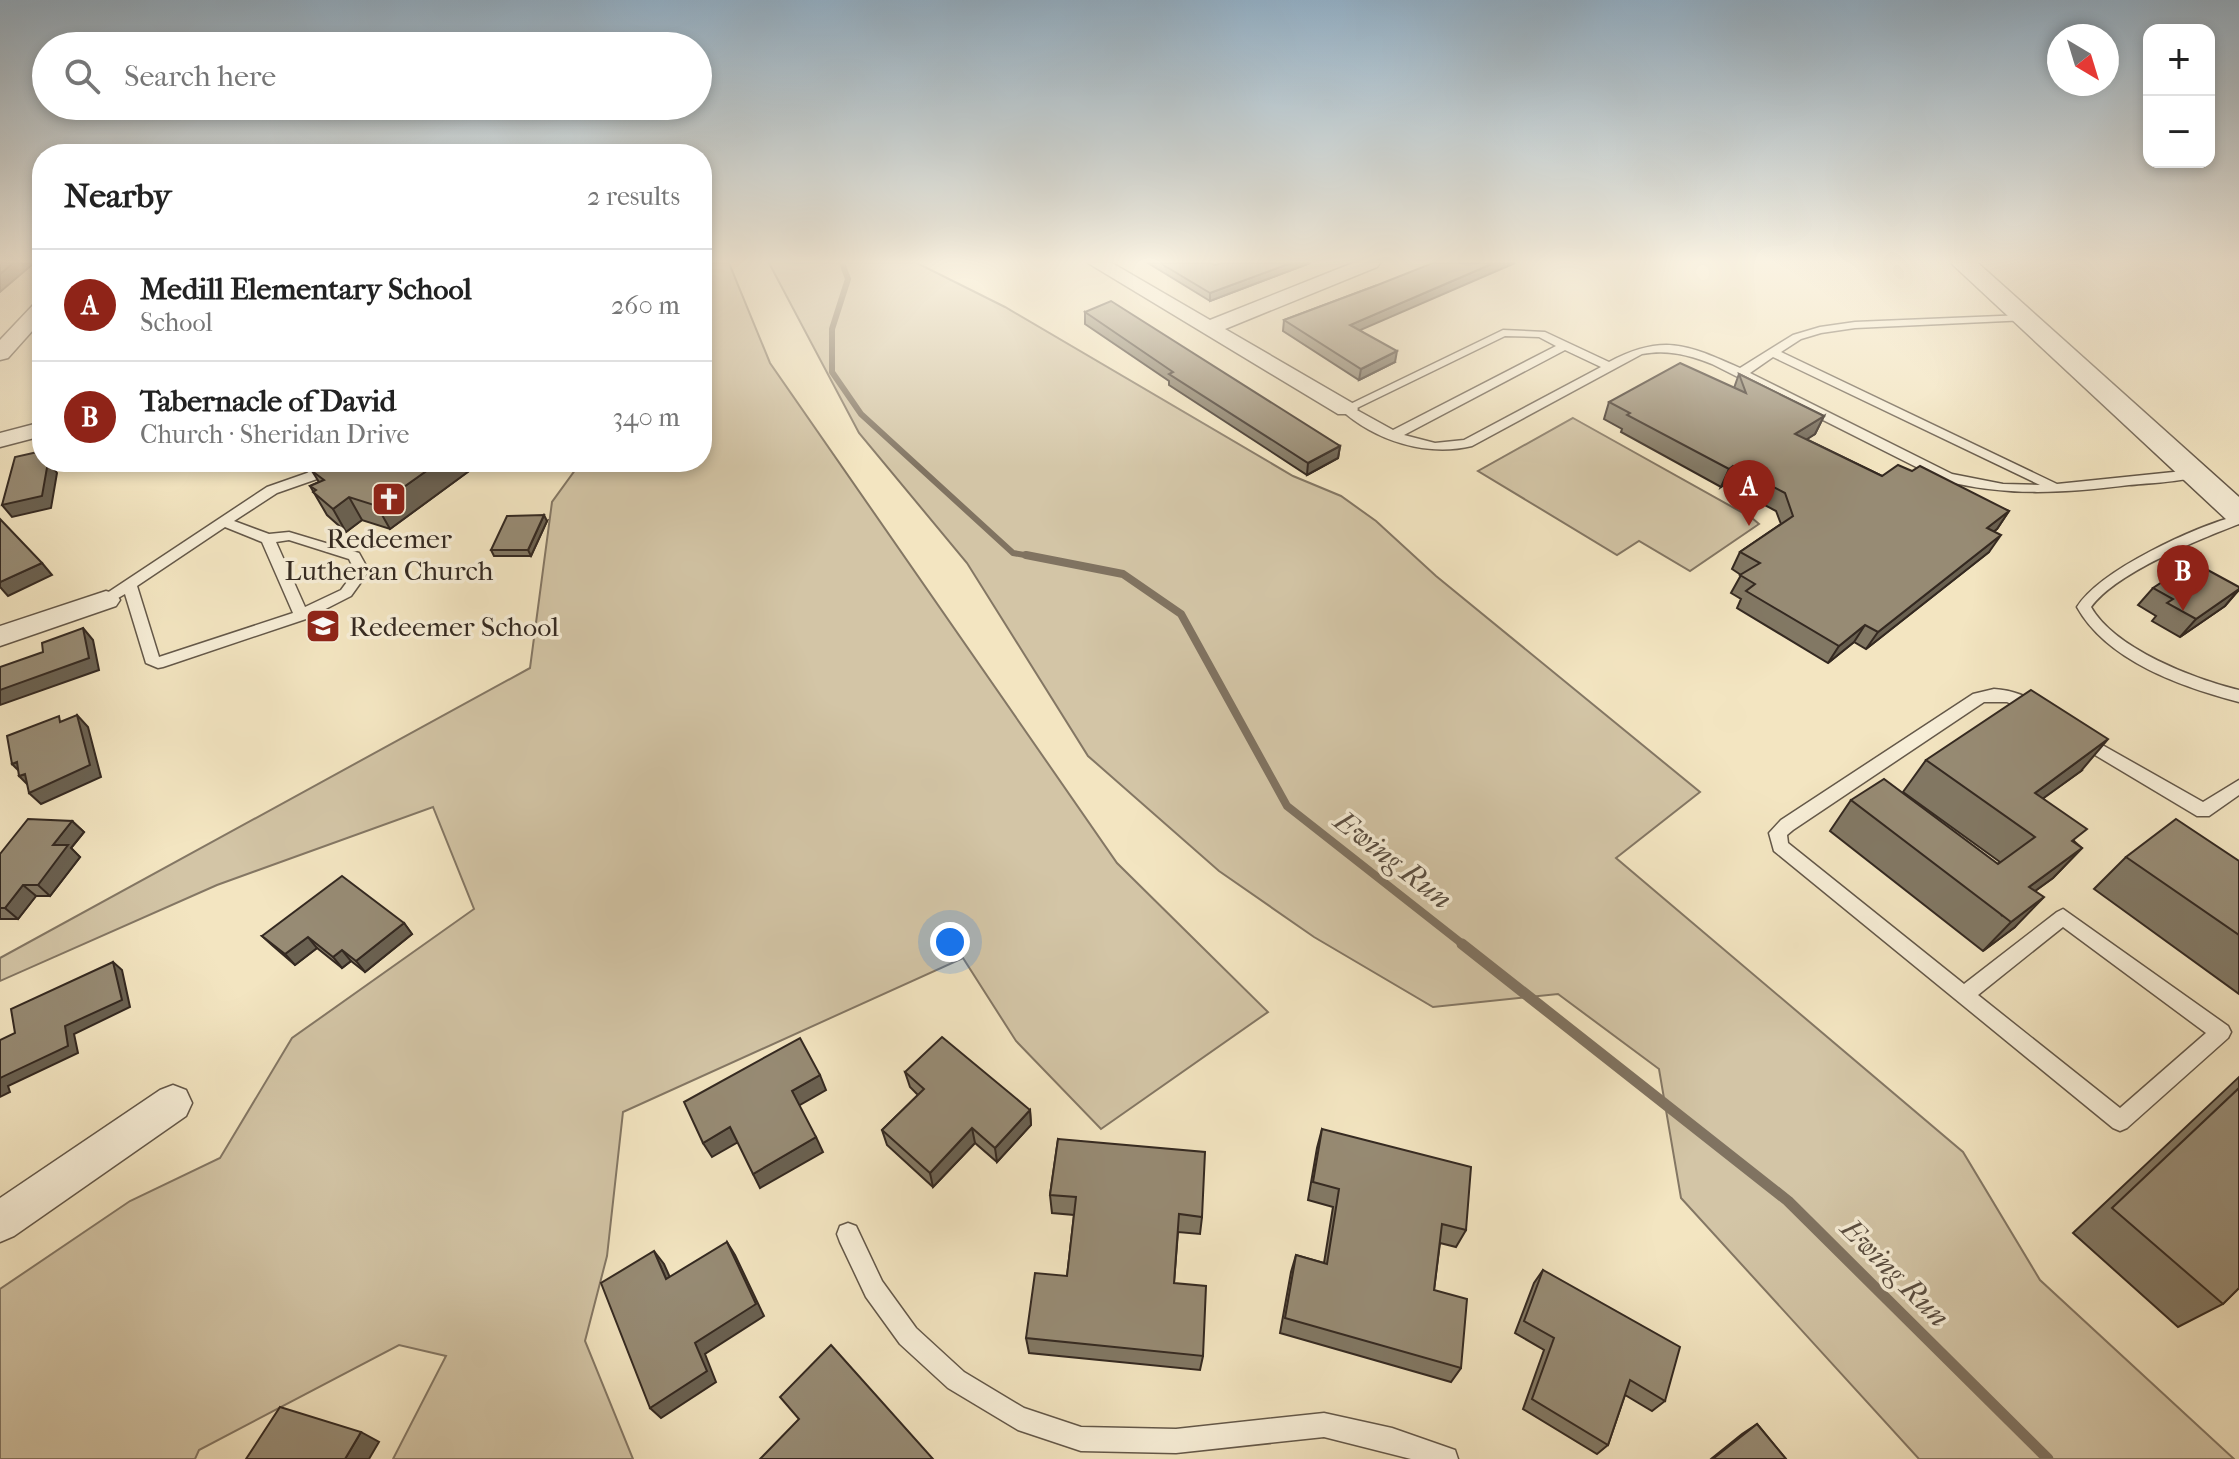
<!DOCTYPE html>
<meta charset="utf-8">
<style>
:root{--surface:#fff;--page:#f6f6f6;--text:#222;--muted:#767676;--line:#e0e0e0;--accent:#8f2418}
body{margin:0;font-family:"IM FELL French Canon",serif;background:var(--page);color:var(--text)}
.controls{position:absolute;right:24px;top:24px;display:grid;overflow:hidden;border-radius:16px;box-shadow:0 4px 12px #0003}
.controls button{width:72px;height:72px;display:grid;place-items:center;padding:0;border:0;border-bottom:2px solid var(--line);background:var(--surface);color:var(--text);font:40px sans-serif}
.compass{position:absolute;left:2047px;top:24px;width:72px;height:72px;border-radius:50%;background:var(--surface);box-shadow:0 4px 12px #0003;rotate:142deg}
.you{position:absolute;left:950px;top:942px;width:28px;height:28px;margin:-20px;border:6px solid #fff;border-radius:50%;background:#1a73e8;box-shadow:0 0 0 12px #1a73e833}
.badge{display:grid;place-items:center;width:52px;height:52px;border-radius:50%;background:var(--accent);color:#fff;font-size:26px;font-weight:700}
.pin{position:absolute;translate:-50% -66px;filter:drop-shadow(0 2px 4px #0008)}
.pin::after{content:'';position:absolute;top:42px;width:28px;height:24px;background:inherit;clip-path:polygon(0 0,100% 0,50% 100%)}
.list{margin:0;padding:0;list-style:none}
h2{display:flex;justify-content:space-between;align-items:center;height:104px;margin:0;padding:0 32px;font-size:34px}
h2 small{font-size:26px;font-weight:400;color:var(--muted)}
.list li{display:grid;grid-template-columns:52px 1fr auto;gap:24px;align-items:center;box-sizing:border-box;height:112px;padding:0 32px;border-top:2px solid var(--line)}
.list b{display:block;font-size:30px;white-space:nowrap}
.list p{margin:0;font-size:26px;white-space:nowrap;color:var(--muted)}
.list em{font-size:26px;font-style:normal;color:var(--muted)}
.icon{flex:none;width:44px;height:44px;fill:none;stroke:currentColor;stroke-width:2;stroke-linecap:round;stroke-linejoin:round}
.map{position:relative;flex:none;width:2239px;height:1459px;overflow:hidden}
.search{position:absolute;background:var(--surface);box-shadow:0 4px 12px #0003;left:32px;top:32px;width:680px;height:88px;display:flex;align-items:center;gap:20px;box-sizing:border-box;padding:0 28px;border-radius:44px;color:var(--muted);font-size:30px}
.panel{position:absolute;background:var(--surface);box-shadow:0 4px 12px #0003;left:32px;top:144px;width:680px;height:328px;border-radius:32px}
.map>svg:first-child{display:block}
.green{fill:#d3c5a6;stroke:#847764;stroke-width:2}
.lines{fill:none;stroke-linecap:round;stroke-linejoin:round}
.stream-far2{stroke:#807361;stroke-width:6}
.stream-far1{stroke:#807361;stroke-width:8}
.stream{stroke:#807361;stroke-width:11}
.service-casing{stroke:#645849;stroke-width:3}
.minor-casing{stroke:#645849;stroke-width:3}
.tertiary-casing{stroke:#645849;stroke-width:3}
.service{fill:#f7eed7;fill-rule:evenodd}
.minor{fill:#f7eed7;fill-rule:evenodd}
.tertiary{fill:#f7eed7;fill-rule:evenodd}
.wall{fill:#827864;stroke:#342921;stroke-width:2}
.shaded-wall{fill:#6a6151;stroke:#342921;stroke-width:2}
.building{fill:#978b74;stroke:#342921;stroke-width:2}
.labels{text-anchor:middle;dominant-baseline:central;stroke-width:7;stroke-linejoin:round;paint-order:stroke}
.poi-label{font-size:28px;fill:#342921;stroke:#f7eed7}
.water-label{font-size:30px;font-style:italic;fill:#5a4e41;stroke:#f7eed7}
</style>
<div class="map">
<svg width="2239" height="1459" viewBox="0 0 2239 1459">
<rect width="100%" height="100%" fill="#f3e5c1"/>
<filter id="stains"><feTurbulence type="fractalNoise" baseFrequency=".0025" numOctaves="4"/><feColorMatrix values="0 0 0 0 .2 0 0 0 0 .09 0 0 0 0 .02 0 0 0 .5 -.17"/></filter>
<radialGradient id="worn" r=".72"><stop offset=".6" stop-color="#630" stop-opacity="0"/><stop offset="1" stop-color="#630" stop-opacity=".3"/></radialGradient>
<g class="green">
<polygon points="702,263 729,263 770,363 1117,863 1268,1012 1101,1129 1016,1041 963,958 623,1112 607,1256 585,1341 633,1459 393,1459 446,1356 399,1345 199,1450 195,1459 0,1459 0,1289 130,1201 220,1158 292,1038 474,909 433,807 217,885 0,981 0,958 530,668 552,502 581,462 702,462"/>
<polygon points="769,263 917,263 1005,307 1293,476 1341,496 1376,521 1436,576 1700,792 1616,858 1963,1152 2040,1280 2234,1459 1919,1459 1681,1198 1659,1069 1558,994 1433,1007 1314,937 1219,871 1088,756 967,563 859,433"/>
<polygon points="1573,418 1752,518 1759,524 1690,571 1639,541 1617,555 1478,471"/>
</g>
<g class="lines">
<polyline class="stream-far2" points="842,263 848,279 832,329 832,372 861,414 1013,553 1036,557"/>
<polyline class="stream-far1" points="1026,555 1123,574 1181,614 1287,806 1465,946"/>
<polyline class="stream" points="1462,944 1788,1201 2048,1459"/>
<g class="service-casing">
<g id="service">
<path d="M2024,315L2030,318L2028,320L1855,328L1821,333L1801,339L1781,352L2057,484L2193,470L2200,474L2198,477C2175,482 2152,483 2129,485C2065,493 2005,497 1942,480L1712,364C1689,355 1668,349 1642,354L1472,446C1427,457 1375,441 1340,409L1503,330L1545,332L1609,362C1663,333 1688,345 1740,368L1793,335L1820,327L1855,322ZM1505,336L1539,337L1556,346L1393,430L1355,409ZM1565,350L1601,367L1464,440L1435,443L1404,435ZM1773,357L2040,485L2003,484L1952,474L1750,373Z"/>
<path d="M324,462H338L317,479L277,493L234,521L269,534L289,532L359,553L369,571L351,596L306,619L163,667L158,668L146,663L125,594L106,605L101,603L99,600L101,597L267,487L307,473ZM225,527L262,542L293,613L159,657L137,586ZM289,540L349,559L355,571L341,590L305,607L276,542Z"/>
<path d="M2239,515V524C2198,540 2117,572 2091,607C2115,649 2194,679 2239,690V702C2182,687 2107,661 2077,607C2101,569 2195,527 2239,515Z"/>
<path d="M1994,689C2011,690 2031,696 2042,709L2034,715L2007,702H1984L1793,830L1787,835L1788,843L1964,984L2057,912L2063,909L2228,1026L2231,1032L2228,1038L2127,1128L2120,1131L2113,1128L1774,851L1769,833L1781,820L1973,694ZM2063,927L2206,1033L2120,1108L1978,995Z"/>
<polygon points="2081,733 2203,802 2239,780 2239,795 2209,816 2197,816 2075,743 2073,739"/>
<polygon points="848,1223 856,1226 882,1281 916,1328 964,1372 1024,1408 1081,1427 1176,1429 1324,1413 1392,1428 1455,1450 1458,1459 1411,1459 1324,1437 1176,1453 1081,1451 1018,1430 948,1388 900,1344 866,1297 840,1242 837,1234 840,1226"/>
</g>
</g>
<g class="minor-casing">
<g id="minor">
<polygon points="1088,263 1112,263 1210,320 1353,263 1380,263 1377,267 1225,329 1354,404 1358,409 1354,414 1338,414"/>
<polygon points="42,301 42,320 8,358 0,360 0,340 35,303"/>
<polygon points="42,422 42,436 0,447 0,433"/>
<polygon points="106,591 116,594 120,600 116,606 0,646 0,626"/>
<polygon points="173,1085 186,1090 192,1103 186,1116 14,1236 0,1242 0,1198 160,1090"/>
</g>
</g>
<g class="tertiary-casing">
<polygon id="tertiary" points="1951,263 1978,263 2239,497 2239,524 2228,521"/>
</g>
<use href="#service" class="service"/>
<use href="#minor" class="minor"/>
<use href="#tertiary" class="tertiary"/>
</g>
<g class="wall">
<polygon points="1148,263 1211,263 1215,265 1222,263 1310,263 1210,301"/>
<polygon points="1375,286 1360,330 1395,362 1359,380 1283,331 1284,320"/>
<polygon points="1085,312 1340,446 1338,458 1307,475 1169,385 1169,381 1085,324"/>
<polygon points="1739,374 1824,416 1815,434 1806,439 1882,476 1912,471 2009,511 1997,529 1994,531 1989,552 1866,649 1854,642 1828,663 1737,608 1741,599 1731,593 1741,575 1732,569 1740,552 1781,524 1776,511 1725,484 1721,487 1621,432 1622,429 1604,419 1609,402 1734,388"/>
<polygon points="480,463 390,529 362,520 346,532 327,515 310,486 319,482 312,471"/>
<polygon points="547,521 531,556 494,556 491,550"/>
<polygon points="2239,587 2239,590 2225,606 2180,637 2152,621 2156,616 2138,605 2153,588"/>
<polygon points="1926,760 2081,771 2043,798 2075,842 2082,848 2053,878 2035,891 2015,927 1983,951 1830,831 1851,800 1998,864 2000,862 1903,792"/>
<polygon points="72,821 84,832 71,848 80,857 50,896 36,896 18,919 0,919 0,854"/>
<polygon points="2126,857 2239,861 2239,994 2094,889"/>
<polygon points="404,923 412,934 365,972 351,961 342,968 317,948 295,965 273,946 262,936"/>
<polygon points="905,1072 1030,1110 1031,1125 997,1162 975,1143 933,1187 887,1145 882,1130 918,1095 910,1087"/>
<polygon points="2239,1077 2239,1288 2223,1304 2178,1327 2073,1233"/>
<polygon points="1322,1129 1466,1230 1456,1247 1440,1243 1434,1290 1461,1368 1451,1382 1280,1333 1291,1272 1296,1255 1324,1263 1333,1207 1308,1200 1317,1148"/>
<polygon points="1058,1139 1202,1217 1200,1234 1178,1232 1174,1283 1203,1356 1200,1370 1029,1353 1026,1338 1067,1276 1074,1215 1052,1213 1050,1195"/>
<polygon points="1543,1270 1665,1401 1652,1411 1625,1395 1608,1445 1597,1454 1523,1409 1544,1350 1515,1333 1534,1283"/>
<polygon points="1757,1424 1786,1459 1711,1459 1742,1434"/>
</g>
<g class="shaded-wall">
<polygon points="13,263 34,263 0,292 0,274"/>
<polygon points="1291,263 1310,263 1210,301 1210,293"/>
<polygon points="1494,263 1515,263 1349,335 1350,325"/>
<polygon points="1397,351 1395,362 1359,380 1361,369"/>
<polygon points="1824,416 1815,434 1787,452 1795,434"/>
<polygon points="1340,446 1338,458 1307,475 1308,463"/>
<polygon points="44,462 55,462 54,469 57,473 51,508 12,517 2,505"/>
<polygon points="439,462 479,462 480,463 390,529 377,506"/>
<polygon points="1733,466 1725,484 1721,487 1729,469"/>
<polygon points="349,497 362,520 346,532 333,509"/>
<polygon points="2009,511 1997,529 1975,546 1987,528"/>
<polygon points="544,515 547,521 531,556 528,550"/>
<polygon points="2001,535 1989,552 1866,649 1878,632"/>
<polygon points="42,563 52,575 8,596 0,587 0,582"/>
<polygon points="2239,589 2225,606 2180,637 2196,619"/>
<polygon points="1865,625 1854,642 1828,663 1839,646"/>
<polygon points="83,628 93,640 99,670 0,705 0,690"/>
<polygon points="77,715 88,727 101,777 41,804 29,793"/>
<polygon points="2108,739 2081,771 2012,821 2035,793"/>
<polygon points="17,762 26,775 31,788 19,776 23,775 12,764"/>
<polygon points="72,821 84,832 71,848 80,857 50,896 38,885 53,845"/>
<polygon points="2082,848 2053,878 2001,916 2029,887"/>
<polygon points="23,885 36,896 18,919 5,908"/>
<polygon points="2044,897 2015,927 1983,951 2011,922"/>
<polygon points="404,923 412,934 365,972 356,961"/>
<polygon points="308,937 317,948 295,965 285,954"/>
<polygon points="342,950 351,961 342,968 333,957"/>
<polygon points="113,962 122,970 130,1007 74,1034 78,1053 8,1086 10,1092 0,1097 0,1078 65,1026"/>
<polygon points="820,1075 826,1090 798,1106 792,1091"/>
<polygon points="1030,1110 1031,1125 997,1162 995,1148"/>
<polygon points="730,1127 738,1142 712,1157 703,1143"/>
<polygon points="972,1128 975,1143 933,1187 930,1173"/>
<polygon points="816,1137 823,1152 760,1188 753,1174"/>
<polygon points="727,1242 735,1255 764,1316 705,1354 716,1382 661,1418 650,1408 695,1343"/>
<polygon points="654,1251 664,1264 676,1291 666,1279"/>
<polygon points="361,1432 379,1442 369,1459 345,1459"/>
</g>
<g class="building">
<polygon points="0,263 13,263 0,274"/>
<polygon points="1160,263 1211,263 1215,265 1222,263 1291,263 1210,293"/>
<polygon points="1433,263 1494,263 1350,325 1397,351 1361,369 1284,320 1375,286"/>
<polygon points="1111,301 1340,446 1308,463 1169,374 1173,372 1085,312"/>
<polygon points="1680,363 1746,393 1739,374 1824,416 1795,434 1882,476 1898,465 1912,471 1920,466 2009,511 1987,528 2001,535 1878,632 1865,625 1839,646 1746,591 1755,584 1740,575 1760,563 1740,552 1793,516 1785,493 1733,466 1729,469 1627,415 1630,413 1609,402"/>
<polygon points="42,451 42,462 48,462 42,496 2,505 15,457"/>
<polygon points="325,462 439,462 377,506 349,497 333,509 313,492 316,490 310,486 324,480 312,471"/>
<polygon points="544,515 528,550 491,550 507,516"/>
<polygon points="0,519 42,563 0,582"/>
<polygon points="2193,562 2239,587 2239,589 2196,619 2167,603 2173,599 2153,588"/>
<polygon points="83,628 89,658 0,690 0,667 43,652 42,643"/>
<polygon points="2031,690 2108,739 2035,793 2087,829 2072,841 2082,848 2029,887 2044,897 2011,922 1851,800 1884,779 1998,864 2035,837 1926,760"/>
<polygon points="77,715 90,765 29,793 25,774 19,776 17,762 12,764 7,736 59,716 60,722"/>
<polygon points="28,819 72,821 53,845 68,845 38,885 23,885 5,908 0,908 0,854"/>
<polygon points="2176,819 2239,861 2239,935 2126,857"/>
<polygon points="342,876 404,923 356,961 342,950 333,957 308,937 285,954 262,936"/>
<polygon points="113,962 122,1000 65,1026 68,1046 0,1078 0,1040 15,1033 11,1009"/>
<polygon points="942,1037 1030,1110 995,1148 972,1128 930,1173 882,1130 924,1089 905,1072"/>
<polygon points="800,1038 820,1075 792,1091 816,1137 753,1174 730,1127 703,1143 684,1102"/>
<polygon points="2239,1088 2239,1288 2223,1304 2112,1208"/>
<polygon points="1322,1129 1471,1167 1466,1230 1442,1224 1434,1290 1467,1299 1461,1368 1285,1318 1296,1255 1327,1264 1339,1189 1313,1182"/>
<polygon points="1058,1139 1205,1152 1202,1217 1179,1214 1174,1283 1206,1286 1203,1356 1026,1338 1035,1273 1067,1276 1076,1197 1050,1195"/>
<polygon points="727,1242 756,1304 695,1343 707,1371 650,1408 601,1283 654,1251 666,1279"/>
<polygon points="1543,1270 1680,1347 1665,1401 1630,1380 1608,1445 1532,1399 1554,1338 1524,1321"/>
<polygon points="831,1345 933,1459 760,1459 799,1419 780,1397"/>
<polygon points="280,1407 361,1432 345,1459 246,1459"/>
<polygon points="1757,1424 1786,1459 1715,1459 1714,1458"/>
</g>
<linearGradient id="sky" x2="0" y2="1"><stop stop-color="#92aec3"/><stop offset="0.56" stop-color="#faf3e3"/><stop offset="1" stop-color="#faf3e3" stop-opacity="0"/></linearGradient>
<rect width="2239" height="467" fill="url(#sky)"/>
<defs>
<g id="church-square" transform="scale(1.8)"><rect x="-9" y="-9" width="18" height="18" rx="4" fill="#8f2418" stroke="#f7eed7"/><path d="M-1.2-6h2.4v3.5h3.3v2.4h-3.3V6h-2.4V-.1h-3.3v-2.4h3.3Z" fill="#fff"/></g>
<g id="school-square" transform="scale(1.8)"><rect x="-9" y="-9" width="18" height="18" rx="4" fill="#8f2418" stroke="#f7eed7"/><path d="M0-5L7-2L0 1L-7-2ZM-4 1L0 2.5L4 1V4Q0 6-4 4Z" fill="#fff"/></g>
</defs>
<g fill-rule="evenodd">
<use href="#church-square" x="389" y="499"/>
<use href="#school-square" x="323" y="626"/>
</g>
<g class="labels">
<g class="poi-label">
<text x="389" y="538">Redeemer<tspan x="389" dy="32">Lutheran Church</tspan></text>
<text x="349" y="626" text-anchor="start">Redeemer School</text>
</g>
<g class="water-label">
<text transform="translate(1393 860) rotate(38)">Ewing Run</text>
<text transform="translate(1895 1273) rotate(45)">Ewing Run</text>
</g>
</g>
<rect width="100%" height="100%" filter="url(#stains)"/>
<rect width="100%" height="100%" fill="url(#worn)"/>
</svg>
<div class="controls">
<button>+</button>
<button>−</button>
</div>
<svg class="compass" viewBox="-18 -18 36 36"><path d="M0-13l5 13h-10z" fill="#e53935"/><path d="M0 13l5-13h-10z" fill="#767676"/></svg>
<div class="you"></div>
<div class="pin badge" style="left:1749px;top:526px">A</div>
<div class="pin badge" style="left:2183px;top:611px">B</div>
<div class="search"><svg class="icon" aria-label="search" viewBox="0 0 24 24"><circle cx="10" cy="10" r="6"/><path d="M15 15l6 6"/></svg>Search here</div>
<section class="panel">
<h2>Nearby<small>2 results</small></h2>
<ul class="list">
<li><span class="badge">A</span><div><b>Medill Elementary School</b><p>School</p></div><em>260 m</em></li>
<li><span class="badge">B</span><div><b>Tabernacle of David</b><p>Church · Sheridan Drive</p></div><em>340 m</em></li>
</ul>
</section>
</div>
